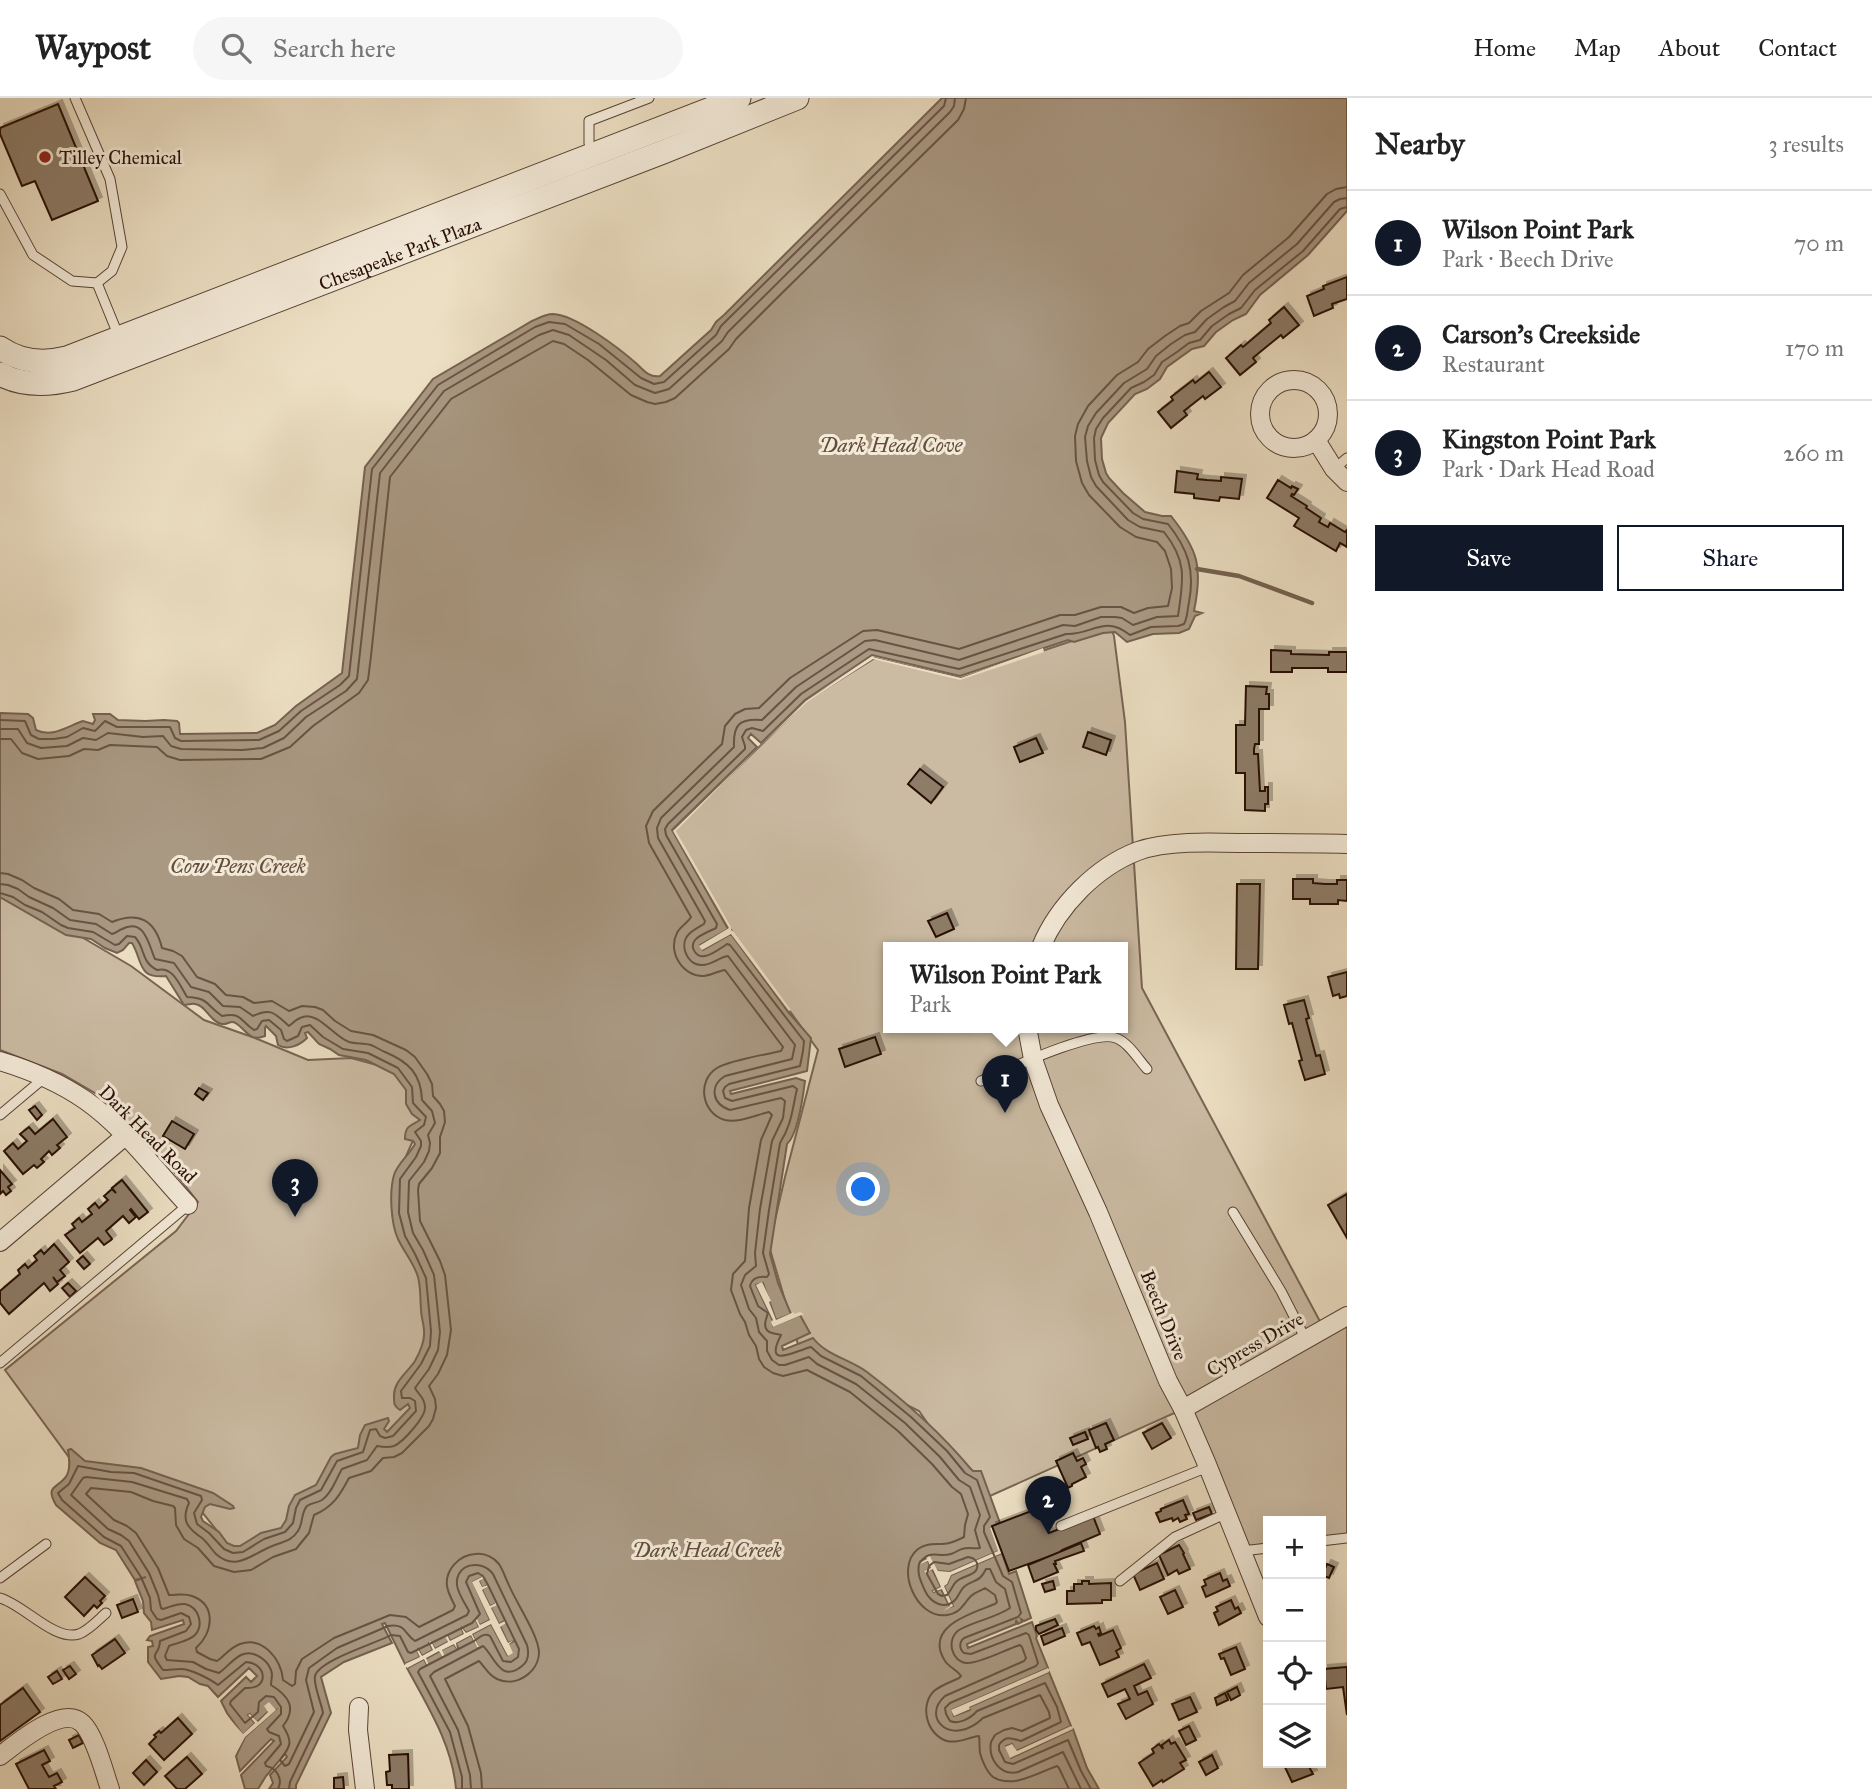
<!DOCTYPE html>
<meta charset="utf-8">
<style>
:root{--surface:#fff;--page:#f6f6f6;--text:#222;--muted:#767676;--line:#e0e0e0;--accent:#111827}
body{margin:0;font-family:"IM FELL Great Primer",serif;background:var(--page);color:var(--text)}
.controls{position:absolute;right:21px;bottom:21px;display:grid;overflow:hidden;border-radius:0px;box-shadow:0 7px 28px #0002}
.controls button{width:63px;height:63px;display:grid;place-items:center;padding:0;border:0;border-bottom:2px solid var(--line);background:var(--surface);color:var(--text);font:35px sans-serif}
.you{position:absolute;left:864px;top:1092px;width:24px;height:24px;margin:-18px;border:5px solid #fff;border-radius:50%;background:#1a73e8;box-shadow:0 0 0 10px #1a73e833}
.badge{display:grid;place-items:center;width:46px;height:46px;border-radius:50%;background:var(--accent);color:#fff;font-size:23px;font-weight:700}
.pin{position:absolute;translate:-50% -58px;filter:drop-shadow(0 2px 4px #0008)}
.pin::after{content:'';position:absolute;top:37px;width:24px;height:21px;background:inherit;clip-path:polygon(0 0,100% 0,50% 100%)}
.popup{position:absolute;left:883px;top:844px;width:245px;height:91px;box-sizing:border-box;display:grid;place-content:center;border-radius:0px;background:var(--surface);filter:drop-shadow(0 2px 5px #0005);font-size:23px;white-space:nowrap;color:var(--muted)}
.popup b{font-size:26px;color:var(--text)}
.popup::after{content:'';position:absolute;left:50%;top:100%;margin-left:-14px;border:14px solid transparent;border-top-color:var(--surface)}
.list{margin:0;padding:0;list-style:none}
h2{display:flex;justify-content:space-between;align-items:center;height:91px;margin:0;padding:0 28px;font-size:30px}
h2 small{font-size:23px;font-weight:400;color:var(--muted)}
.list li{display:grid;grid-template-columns:46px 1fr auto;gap:21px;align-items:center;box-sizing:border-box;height:105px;padding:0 28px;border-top:2px solid var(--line)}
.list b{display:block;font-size:26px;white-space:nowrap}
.list p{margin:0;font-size:23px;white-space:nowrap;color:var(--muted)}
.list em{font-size:23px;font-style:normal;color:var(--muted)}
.actions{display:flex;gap:14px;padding:21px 28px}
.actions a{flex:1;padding:16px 0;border:2px solid var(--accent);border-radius:0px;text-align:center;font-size:24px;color:var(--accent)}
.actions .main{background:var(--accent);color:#fff}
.icon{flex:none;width:38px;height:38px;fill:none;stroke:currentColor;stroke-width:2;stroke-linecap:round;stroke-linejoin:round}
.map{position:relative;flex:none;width:1347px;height:1691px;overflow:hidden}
header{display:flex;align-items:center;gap:42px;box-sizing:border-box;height:98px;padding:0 35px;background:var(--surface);border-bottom:2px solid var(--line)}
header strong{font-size:33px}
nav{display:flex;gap:38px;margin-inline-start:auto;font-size:24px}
.search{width:490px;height:63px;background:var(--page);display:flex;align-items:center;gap:18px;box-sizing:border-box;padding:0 24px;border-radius:38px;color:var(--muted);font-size:26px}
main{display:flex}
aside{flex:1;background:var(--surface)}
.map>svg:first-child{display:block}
.green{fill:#cbbba3;stroke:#796454;stroke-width:2;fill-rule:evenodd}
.water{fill:#a99882;stroke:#756150;stroke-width:2}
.pier{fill:#ecdfc3}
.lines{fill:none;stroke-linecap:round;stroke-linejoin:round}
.shore{stroke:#685344;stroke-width:2}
.stream{stroke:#756150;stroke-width:4.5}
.building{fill:#8d7b68;stroke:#270e05;stroke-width:2;filter:url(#shadow)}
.service-casing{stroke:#584234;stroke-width:11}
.minor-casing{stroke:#584234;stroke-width:20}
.tertiary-casing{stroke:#584234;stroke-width:25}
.service{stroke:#f3ead8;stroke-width:9}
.minor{stroke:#f3ead8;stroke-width:18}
.tertiary{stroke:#f3ead8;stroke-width:23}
.poi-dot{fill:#8f2418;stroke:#f3ead8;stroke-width:2.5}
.labels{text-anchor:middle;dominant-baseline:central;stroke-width:6;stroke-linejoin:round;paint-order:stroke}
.poi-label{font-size:19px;fill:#270e05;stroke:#f3ead8;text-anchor:start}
.street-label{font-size:19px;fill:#270e05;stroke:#f3ead8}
.water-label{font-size:21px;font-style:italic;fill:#624c3d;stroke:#f3ead8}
</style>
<header>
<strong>Waypost</strong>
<div class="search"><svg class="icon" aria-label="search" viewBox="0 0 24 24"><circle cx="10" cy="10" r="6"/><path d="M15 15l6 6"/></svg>Search here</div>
<nav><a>Home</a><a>Map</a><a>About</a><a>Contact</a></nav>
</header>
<main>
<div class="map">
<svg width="1347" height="1691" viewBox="0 0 1347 1691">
<defs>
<filter id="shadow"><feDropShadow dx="4" dy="-4" stdDeviation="0" flood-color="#0004"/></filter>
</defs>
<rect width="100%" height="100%" fill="#ecdfc3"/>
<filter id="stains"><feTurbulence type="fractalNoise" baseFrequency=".00286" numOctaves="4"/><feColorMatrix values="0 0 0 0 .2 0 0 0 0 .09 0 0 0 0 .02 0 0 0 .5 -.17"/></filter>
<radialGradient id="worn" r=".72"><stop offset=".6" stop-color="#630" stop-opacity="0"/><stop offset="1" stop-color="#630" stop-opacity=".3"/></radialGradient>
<g class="green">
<path d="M1111,530L1114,538L1125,624L1142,890L1324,1231L1347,1218V1440L1321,1443V1423H1268V1450L1242,1453L1183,1311L981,1402L919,1313L800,1253L769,1148L785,1079L818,952L726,825L674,732L806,603L875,560L961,580ZM888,849H1122V929H888Z"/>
<polygon points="0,791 131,868 204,922 255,940 308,962 351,960 388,970 407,984 417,1002 420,1027 407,1056 395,1088 421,1178 430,1257 410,1314 271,1445 230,1449 202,1414 174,1388 82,1377 5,1272 176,1133 198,1104 167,1065 100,998 62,976 0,952"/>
</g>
<path class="water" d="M942,0H1347V113L1308,157L1260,197L1246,216L1233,222L1216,234L1204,248L1192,251L1167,269L1160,281L1147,291L1135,296L1108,325L1101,340L1102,361L1106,375L1109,380L1123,395L1145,414L1162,418H1171C1198,452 1203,469 1194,513L1202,515L1195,518L1189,531L1179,535L1153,536L1127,544L1115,534L1103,535L1074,544L1068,542L960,578L872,557L805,602L761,645L751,636L748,640L757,649L672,732L728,831L700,847L703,852L731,836L789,915L811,940L807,973L730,993L731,996L796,980L805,983C803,999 798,1036 787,1046L770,1156L778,1185L791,1216L776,1222L763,1185L756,1187L773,1223V1228L800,1217L810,1235L782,1248L783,1252L813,1240C827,1258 850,1261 867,1274C905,1303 940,1334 970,1370L973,1373H981L1000,1425L991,1430L999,1453L950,1474L938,1473L927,1461L919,1464L928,1463L931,1470L924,1474L932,1471L941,1489L933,1493L934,1494L941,1491L950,1509L953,1508L944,1488L947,1486L951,1477L1002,1455L1009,1476L1016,1473L1031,1520L1024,1523L1021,1521L1022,1524L1018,1526L1016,1522V1526L967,1546L968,1550L1032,1524L1037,1538L1036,1540L1048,1570L952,1612L954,1618L970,1612L969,1609L1049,1574L1071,1628L1016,1653L1012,1646L1006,1648L1011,1660L1073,1631L1087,1670L1099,1691H456C452,1646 428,1609 407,1570L424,1561L427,1567L428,1566L425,1561L440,1553L443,1559L441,1552L454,1546L457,1551L458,1550L456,1545L471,1537L478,1549L472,1536L491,1526L508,1558V1546L514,1543L508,1545L500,1528L504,1523L499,1526L491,1510L495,1506L490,1508L482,1492L488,1487L482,1490L479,1483L483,1479L473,1484L490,1522L480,1527L476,1522L479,1529L466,1535L461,1529L464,1536L450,1543L447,1537L448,1544L435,1551L431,1544L429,1545L433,1552L422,1558L418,1551L417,1552L420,1559L405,1566L385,1525L382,1526L392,1545L344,1564L321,1579L331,1615L296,1687V1691H269L273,1685L270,1677L287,1659L285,1656L266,1678L258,1691H245L241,1677L274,1643L271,1641L240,1673L236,1658L245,1639L275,1612L269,1613L257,1624L250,1616L248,1617L255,1625L243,1637L227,1615L221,1603L246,1579L251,1584L257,1578L249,1570L218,1599L208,1588L200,1586L188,1579L179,1578L161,1581L148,1564V1549L153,1548L152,1543L147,1542L150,1538L184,1526L183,1522L152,1532L151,1524L144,1515L143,1503L135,1483L146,1479L135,1482L116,1452L100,1445L56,1407C44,1386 59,1391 67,1377C71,1369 69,1360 68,1352L71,1351L85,1363L141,1370L213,1395L233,1408L234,1410L230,1411L210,1406L205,1409L201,1419L203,1423L219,1434L227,1445L234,1448H240L261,1435L281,1430L286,1422L289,1408L295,1397L316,1387L331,1359L335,1356L358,1350L360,1337L365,1327L388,1320L389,1323L384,1331L387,1334L410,1310L408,1306L400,1312C394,1308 394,1306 394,1299C393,1284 407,1275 415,1263C420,1254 425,1243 424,1233C424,1226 421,1219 421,1211C420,1201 421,1190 418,1179C414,1165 404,1154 398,1141C391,1126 389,1094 394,1077C397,1066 409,1057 415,1046L413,1043L405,1041C405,1027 411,1028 420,1022L412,1016L406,1006V992L394,976L366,962L339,957L330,951L319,946L308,934L305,935L307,940C300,947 288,953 278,947L276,938L266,928L265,930V938C250,944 247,933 237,926C231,921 228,927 222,926C210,924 206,907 195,906C192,905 188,907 184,907L166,878C137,881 143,863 132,845H129L123,852L117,855L105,850L91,841L66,837L0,799V615L28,616L33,620L36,632C53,640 68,628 83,623L93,626L95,622L93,616H110L118,622L145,623L164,622L177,623L179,625L180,636L257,635L275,627L296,608L342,575L365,369L433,281L532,223C539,220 545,216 553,216C576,217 620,251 637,266C644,273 650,280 660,278L711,232L716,224L724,217Z"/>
<g class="pier">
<polygon points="1043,550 1044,554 960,582 873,561 807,604 760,648 676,733 731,829 731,832 734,834 791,912 789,913 731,836 702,852 699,848 729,830 673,733 806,603 872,559 961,580"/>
<polygon points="762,1184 771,1203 769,1204 776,1222 794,1214 794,1216 800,1214 804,1216 773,1229 771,1224 773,1222 756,1187"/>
<polygon points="992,1429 1002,1455 951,1477 947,1486 944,1488 953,1508 943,1513 950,1508 942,1491 933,1494 933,1493 941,1489 933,1471 925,1475 924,1473 931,1470 928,1463 920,1466 919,1465 927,1461 926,1459 929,1457 938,1473 950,1474 998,1453 990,1430"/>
<polygon points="484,1478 485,1480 479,1483 482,1489 488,1487 489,1488 482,1492 490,1508 496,1505 497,1507 491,1510 499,1526 505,1523 506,1525 500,1529 508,1545 514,1542 509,1546 513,1555 508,1558 491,1526 472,1536 479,1549 477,1549 471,1537 456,1545 457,1551 454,1546 442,1552 445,1559 443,1560 439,1553 426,1560 429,1567 427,1567 424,1561 407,1570 405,1566 420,1559 416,1551 418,1551 422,1558 433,1552 429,1544 431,1543 435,1551 448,1544 445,1538 447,1537 450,1543 464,1536 461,1529 466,1535 479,1529 475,1521 477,1521 480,1527 490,1522 472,1484"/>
<polygon points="1048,1570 1049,1574 969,1609 970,1611 954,1618 951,1612"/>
<polygon points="269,1604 276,1612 245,1639 234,1659 234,1655 241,1640 227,1621 226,1617 243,1636 255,1625 248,1617 250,1616 258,1624 268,1614 264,1608"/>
<polygon points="1071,1628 1073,1631 1010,1660 1005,1649 1012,1646 1017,1653"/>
</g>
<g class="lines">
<g class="shore">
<polyline points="0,622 25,623 31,637 39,641 54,641 67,639 83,630 95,633 105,623 117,629 170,629 175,640 181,643 259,642 279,633 301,613 340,587 349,578 372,371 438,287 535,229 549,224 565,226 599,246 641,280 654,286 664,284 716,237 721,228 944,8 946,0"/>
<polyline points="0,631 18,631 27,645 41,650 67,648 83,640 96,642 108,635 143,639 163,638 171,648 181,651 242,652 263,650 284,640 306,619 346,593 357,581 380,375 444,293 539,237 553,232 569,237 606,262 635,287 655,295 669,291 722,243 728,234 950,14 954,8 955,0"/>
<polyline points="0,641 11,641 22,655 38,661 69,658 84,651 98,652 110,647 157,649 167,658 180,662 261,661 290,649 313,628 359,595 368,582 371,558 390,379 451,301 553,243 564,246 588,262 631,297 647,304 655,306 666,304 675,300 729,251 736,241 776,201 958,22 964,11 966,0"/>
<path d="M0,775L8,776L22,782L34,790L59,801L73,812L99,816L112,824C139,813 155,822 162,850L173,853L182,858L197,879L215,886L226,897L243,899L254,905L272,903L289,913L302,908L315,909L323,912L335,923L351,933L373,937L406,952L415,959L427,976L432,986L433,998L440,1006L444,1013L445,1024L440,1039V1055L432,1070L419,1086L418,1092L420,1123L440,1163L445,1177L451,1232L447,1257L438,1276L429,1288L435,1301L436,1310L433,1321L429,1328L402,1355L394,1359L383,1360L371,1373L349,1380C340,1397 333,1409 314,1417L309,1435L296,1451L273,1459L251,1472L234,1474L214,1468L198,1450L184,1441L176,1427L175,1410L173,1408L153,1403L131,1394L91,1390L86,1396L114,1422L127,1428L136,1435L158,1470L169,1497C177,1497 184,1495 192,1498C217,1507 213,1535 196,1550L197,1554L210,1561L217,1563C224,1558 231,1549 240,1546C263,1538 281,1561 283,1582L292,1588L295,1586L296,1573L302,1561L334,1540L390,1517L406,1519L419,1529L453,1512L455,1508C452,1502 448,1495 447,1488C445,1472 459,1457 475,1456C484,1455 493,1459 499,1466C503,1472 505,1479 508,1485C515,1503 538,1536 539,1554C539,1574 516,1590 497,1581C488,1577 485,1569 479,1563L445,1581L468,1628L481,1675L482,1691"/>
<path d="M0,786L8,787L18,791L29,799L53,810L70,822L96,826L112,836C116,835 119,832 122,831C145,819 149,848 155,861L174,865L191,889L209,894L223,908L240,909L253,918C272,909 275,916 289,928C293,925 297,920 303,919C319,914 334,939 349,944C356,946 364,945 371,947C376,949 380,952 385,954C409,964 421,976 422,1002L432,1013L435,1025L428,1037L430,1045L429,1053L424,1064L409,1083L408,1114L413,1135L423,1152L434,1177L440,1234L438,1252L429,1271L415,1290C418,1296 425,1300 425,1309C426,1319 403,1344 394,1348C388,1350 382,1349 377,1348L367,1362L342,1371C336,1381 332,1395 322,1402C317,1405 311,1405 307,1408C301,1414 303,1426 298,1433C290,1445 282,1443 270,1449C252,1456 236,1474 216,1456C211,1451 208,1445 202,1440C187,1430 181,1422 189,1405L187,1401L132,1384L86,1379L83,1380L71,1397L108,1431L121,1437L129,1443L149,1475L158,1497L161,1510L163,1511C170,1509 178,1505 185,1506C199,1509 204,1527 195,1537C189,1543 177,1545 169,1548L165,1558L167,1562L193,1564L206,1571L219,1575C226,1570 233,1561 241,1557C254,1551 270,1563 272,1576C272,1579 271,1585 271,1587C289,1598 297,1610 283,1628C293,1644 291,1648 280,1662L285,1668L289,1666L314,1614L306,1582L309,1570L337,1550L388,1528C406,1525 404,1536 415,1543L467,1517L469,1513C465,1505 458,1496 457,1487C455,1466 481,1460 493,1476L527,1547C529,1555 529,1563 522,1568C500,1586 494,1557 483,1548L434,1574L430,1578L458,1632L470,1677L471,1691"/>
<path d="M0,795L13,799L25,807L42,814L61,827L68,830L93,834L115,847L119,846L127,838L135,839C146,851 140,863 157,872C173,868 179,886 187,899C209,900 205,906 222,918C242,914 239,922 254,932L257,931L262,923L269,922L281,932L284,941L287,943L298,938L302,929L310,927L323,939L343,951L368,955L398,970L412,989L413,1005L426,1019L424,1027L415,1034L421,1043V1048L416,1059L400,1081L399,1115L405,1138L415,1156L426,1180L431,1233L430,1248L421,1266L401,1293L402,1300H410L415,1303L416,1313L393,1338L385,1340L380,1338L376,1331L370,1332L363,1354L337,1363L321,1392L300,1402L296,1410L293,1425L285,1434L264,1441L243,1454L233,1455L224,1451L209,1435L197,1426L194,1415L202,1402L201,1398L134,1375L111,1374L78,1368L69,1386L58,1395L62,1402L104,1439L121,1448L141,1479L150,1500L151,1512L157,1521L161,1522L181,1515L189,1519L191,1526L186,1533L160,1543C159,1561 147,1551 163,1572C169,1572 175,1571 181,1571C191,1571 210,1581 218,1587L246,1564C267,1565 270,1592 245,1590L231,1603L230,1606L245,1625L258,1614L259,1604L266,1598L274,1599L281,1609V1616L267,1631L269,1634L279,1638L281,1646L265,1665L266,1668C277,1670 283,1681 278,1691"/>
<path d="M968,1459C972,1460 975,1460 977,1465C980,1478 963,1477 957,1483C953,1486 951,1493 947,1497L942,1498L938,1496L927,1476L929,1468L934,1464L949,1466Z"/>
<path d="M289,1691L290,1684L323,1615C322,1607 313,1586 315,1578C319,1562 377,1545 391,1537L400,1538L408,1554L411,1555L472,1525L480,1516L466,1484L469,1478L478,1475L483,1478L488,1487L519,1551L518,1559L511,1564L503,1563L490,1538C484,1534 479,1540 474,1543L420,1571L418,1574L450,1634L462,1679V1691"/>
<path d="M1069,1691L1059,1670L1057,1668C1037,1675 1013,1691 993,1679C987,1674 982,1663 980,1655C979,1649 980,1643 979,1638C968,1639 959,1646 947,1643C927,1637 919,1608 934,1593C941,1587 951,1584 959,1580L961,1578C957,1572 949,1569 945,1563C923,1528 973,1515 995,1506L997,1504L995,1497L985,1490C981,1493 975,1494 971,1498C963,1506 961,1515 947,1517C917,1522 894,1470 918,1451C929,1443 939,1448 949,1445C954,1444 960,1441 964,1439L965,1427L968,1416L961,1396L952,1389L932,1366L898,1333L850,1294L807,1272L783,1278L773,1275L764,1269L759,1261L756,1248L749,1237L745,1224L740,1216L731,1192L733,1176L745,1163L749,1110L761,1042L772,1017L769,1014C756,1017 739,1025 725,1022C702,1016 696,983 717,970C731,962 764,957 781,953L783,949L725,872C718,873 712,877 704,878C683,879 667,854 677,835C680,828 688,825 691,819L649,745L646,728L653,713L722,646L725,628L735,616L745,611L759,610L790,580L863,533L877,532L959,551L1060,517H1075L1101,509H1121L1134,515L1148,510L1168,508L1172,490L1171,471L1165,453L1157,444L1136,439L1120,429L1089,397L1082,385L1076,363L1075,338L1078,326L1088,308L1117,277L1138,264L1148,251L1165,238L1180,228L1189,225L1201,213L1229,195L1243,177L1289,139L1327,96L1336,91L1347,89"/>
<path d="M1081,1691L1063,1654L1018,1674C1000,1678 988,1661 991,1644L995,1637L1004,1632L1012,1630L1022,1633L1050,1620L1049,1614L1040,1597L983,1620C952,1650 920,1620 945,1598L1024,1563L1026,1560L1022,1549L1020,1547C1007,1551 979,1566 967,1565C951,1564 946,1541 959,1532C975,1523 995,1520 1010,1510L1005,1491L996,1484L990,1471H986C980,1484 975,1481 965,1488C961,1491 959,1497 956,1501C945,1513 931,1505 925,1493C921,1483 917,1477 919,1466C930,1450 937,1460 951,1456C955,1455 958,1452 962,1451C968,1449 974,1451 980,1450L975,1432L980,1417L970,1389L959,1382L940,1359L905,1325L856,1286L817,1266L809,1259L785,1267H779L772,1262L767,1253V1243L759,1234L756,1220L749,1211L741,1187L745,1177L756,1168L755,1155L760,1111L772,1043L783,1020L785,1003L781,1000L730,1012C712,1006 709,988 725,978L792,961L795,947L728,858C719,859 711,868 701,867C686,866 679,846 689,836C693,832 699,829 704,826L705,823L658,740L657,730L661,720L734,649C733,627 739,620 762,622L796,589L865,543L875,542L959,562L1063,527L1075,528L1101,519H1115L1122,520L1133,527L1157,519L1178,518C1183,483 1188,464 1164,434L1140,429L1128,422L1096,388L1091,379L1087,363L1085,339L1088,328L1096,315L1124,285L1147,271L1156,258L1171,246L1185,237L1195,234L1207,221L1224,209L1235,203L1249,185L1297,146L1334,104L1340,101L1347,100"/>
<path d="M1091,1691L1081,1673L1068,1642L1013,1666L1005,1664L999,1652V1647C1006,1636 1013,1641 1021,1643L1061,1624L1057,1609L1045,1585L977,1613C971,1620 959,1627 950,1623L946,1616L945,1610L950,1605L1036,1568L1038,1565L1029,1537L1026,1535L971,1556L964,1555C959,1551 959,1544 964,1540L1018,1519L1021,1515L1012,1484L1003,1478L984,1434V1428L990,1419L977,1382L965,1375L947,1353L911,1319L861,1278L821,1258L811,1249C795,1253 763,1272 781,1237C778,1236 775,1236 772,1235C761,1232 766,1221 768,1215L758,1208L750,1188C752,1179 759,1178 767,1179L769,1176L763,1155L769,1112L780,1045C792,1026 792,1012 797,991L793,988L732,1003L725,1000L723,993L725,989L729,986L800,968L803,953L804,943L730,847L727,846C721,850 712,857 705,858C697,860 689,850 695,842C699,837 710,833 716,830L717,826L666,737L665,731L668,726L745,651V648L742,639L746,632L752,630L763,633L801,596L869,551L959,571L1066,536C1093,537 1104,516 1130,537L1151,529L1178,528L1184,526C1188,518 1187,513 1189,504C1195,472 1188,451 1168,426L1143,421L1133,415L1103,384L1099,377L1095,362L1094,340L1096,331L1103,320L1131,290L1144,284L1154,277L1162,264L1177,254L1189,245L1200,242L1212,228L1229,216L1241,210L1255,192L1303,153L1340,111L1347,109"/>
</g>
<polyline class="stream" points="1197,471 1239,478 1312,505"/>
</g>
<g class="building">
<polygon points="58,6 98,103 52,122 35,83 22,88 0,36 0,30"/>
<polygon points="1347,179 1347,201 1332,206 1333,210 1314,218 1307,198 1324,191 1323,188"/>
<polygon points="1284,209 1299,227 1283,240 1281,237 1254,259 1253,260 1256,264 1240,277 1226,260 1241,247 1243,249 1271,225 1269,222"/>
<polygon points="1209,274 1221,289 1205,301 1203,298 1184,313 1187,317 1171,330 1158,314 1173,302 1171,299 1193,282 1195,285"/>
<polygon points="1177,373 1198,376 1197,381 1207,382 1221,383 1221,379 1242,381 1239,401 1220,399 1219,403 1194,400 1194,396 1175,394"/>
<polygon points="1278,382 1291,390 1292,388 1298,391 1294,397 1292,396 1291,398 1307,408 1306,410 1321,420 1319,424 1328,429 1330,425 1345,434 1347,432 1347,449 1340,445 1336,453 1294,428 1299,420 1267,400"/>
<polygon points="1271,552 1291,553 1291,556 1329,557 1329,554 1347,554 1347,574 1328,574 1328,570 1292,570 1292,574 1271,574"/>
<polygon points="1246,588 1267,589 1266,596 1269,596 1269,611 1259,611 1259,646 1255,646 1254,651 1254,656 1258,656 1260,693 1265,693 1265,689 1268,689 1268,706 1265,706 1265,713 1245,712 1245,675 1236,675 1236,627 1245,627"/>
<polygon points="1088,634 1111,642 1106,657 1083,649"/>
<polygon points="1036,640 1043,655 1020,664 1014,649"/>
<polygon points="920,671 943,689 931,705 908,686"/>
<polygon points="1293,781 1313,781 1313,785 1325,786 1337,786 1337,782 1347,782 1347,803 1338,802 1338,806 1310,806 1310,801 1293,801"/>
<polygon points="1237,786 1260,786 1258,871 1236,871"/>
<polygon points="947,815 954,831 936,839 928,823"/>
<polygon points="1347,874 1347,898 1340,900 1339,896 1333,898 1328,879"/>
<polygon points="1304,902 1309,920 1306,921 1313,947 1316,958 1320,957 1325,976 1305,982 1299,963 1302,962 1292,925 1289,926 1284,907"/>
<polygon points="875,939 881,956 845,969 839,951"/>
<polygon points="199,990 208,995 203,1002 195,996"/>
<polygon points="35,1008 42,1017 37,1022 29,1012"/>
<polygon points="53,1021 67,1039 57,1047 60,1050 52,1057 49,1053 41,1061 44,1064 37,1070 34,1067 23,1076 4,1053 13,1045 18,1051 27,1043 20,1036 29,1029 35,1036"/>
<polygon points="172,1023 194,1036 185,1051 163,1038"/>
<polygon points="0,1072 12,1086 8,1089 11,1093 6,1097 3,1093 0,1096"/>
<polygon points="122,1082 148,1114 139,1121 131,1111 130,1112 136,1119 129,1125 123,1118 106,1133 112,1141 111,1142 104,1147 98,1140 80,1155 65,1137 75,1130 72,1126 79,1120 82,1124 92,1116 88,1111 95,1105 99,1110 108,1102 104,1098 112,1091 116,1095 112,1090"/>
<polygon points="1347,1096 1347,1140 1328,1107"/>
<polygon points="54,1146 69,1164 60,1172 65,1178 57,1184 53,1179 58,1186 50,1193 44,1185 9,1216 0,1205 0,1193 20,1176 18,1172 25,1166 28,1170 37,1162 34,1158 41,1152 44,1156"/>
<polygon points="83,1158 90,1166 84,1171 77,1163"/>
<polygon points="68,1185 76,1193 70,1199 62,1190"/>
<polygon points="1106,1325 1114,1342 1105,1346 1107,1351 1100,1354 1098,1349 1096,1350 1089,1332"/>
<polygon points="1162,1325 1171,1340 1152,1351 1143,1335"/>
<polygon points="1085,1334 1088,1341 1073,1347 1070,1340"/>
<polygon points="1073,1355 1077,1363 1083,1360 1086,1366 1081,1369 1086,1379 1072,1386 1072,1388 1068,1390 1056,1363"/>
<polygon points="1183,1402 1189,1416 1185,1417 1187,1421 1180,1424 1178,1420 1173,1423 1172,1420 1160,1424 1156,1415 1161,1413 1161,1411"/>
<polygon points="1209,1409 1212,1416 1196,1422 1193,1415"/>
<polygon points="1039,1410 1049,1435 1093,1418 1100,1436 1062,1452 1059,1455 1009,1473 992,1428"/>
<polygon points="1081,1445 1084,1453 1055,1463 1056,1466 1054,1466 1058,1474 1034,1484 1028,1467"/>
<polygon points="1179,1447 1184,1455 1183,1456 1190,1471 1179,1476 1177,1472 1168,1477 1159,1457"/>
<polygon points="1157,1465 1164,1481 1140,1492 1133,1476"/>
<polygon points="1327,1466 1334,1469 1329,1480 1322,1477"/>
<polygon points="1220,1475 1223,1483 1227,1481 1230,1488 1206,1499 1202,1489 1206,1487 1204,1482"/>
<polygon points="85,1479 105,1498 100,1503 102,1505 97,1510 94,1507 84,1518 65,1499"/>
<polygon points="1053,1483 1055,1491 1045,1494 1042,1486"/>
<polygon points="1082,1483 1089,1483 1089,1486 1111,1485 1111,1502 1102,1502 1102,1505 1067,1506 1067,1493 1074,1493 1074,1486 1082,1486"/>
<polygon points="1175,1492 1183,1509 1168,1516 1160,1499"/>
<polygon points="133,1501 138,1514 122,1520 117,1507"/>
<polygon points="1231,1502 1235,1511 1238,1509 1241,1515 1219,1527 1214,1515 1218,1513 1216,1509"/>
<polygon points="1055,1521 1058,1527 1039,1536 1036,1532 1036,1528"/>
<polygon points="1094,1528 1096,1531 1099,1529 1101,1535 1098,1536 1099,1538 1113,1532 1121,1550 1116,1553 1119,1559 1100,1567 1090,1544 1082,1547 1077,1535"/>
<polygon points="1062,1530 1065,1538 1044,1547 1041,1538"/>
<polygon points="115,1541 125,1555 102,1571 99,1567 98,1568 92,1557"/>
<polygon points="1236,1549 1245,1571 1231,1577 1224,1560 1221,1561 1219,1556"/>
<polygon points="1144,1566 1151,1580 1134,1588 1138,1597 1147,1593 1153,1606 1126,1621 1118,1606 1130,1601 1125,1591 1108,1599 1102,1586"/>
<polygon points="70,1568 76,1576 69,1581 63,1572"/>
<polygon points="1347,1569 1347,1617 1343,1589 1326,1591 1324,1571"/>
<polygon points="57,1573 62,1581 53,1586 48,1579"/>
<polygon points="1237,1589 1240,1597 1231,1602 1227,1594"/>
<polygon points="23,1590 40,1614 0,1643 0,1607"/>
<polygon points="1225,1595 1228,1602 1217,1607 1215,1600"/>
<polygon points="1190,1599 1197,1614 1179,1622 1172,1606"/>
<polygon points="178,1620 192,1636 164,1662 149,1646 156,1639 154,1637 159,1633 161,1635"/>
<polygon points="1189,1628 1196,1642 1186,1647 1179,1633"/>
<polygon points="79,1637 83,1645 73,1650 69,1642"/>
<polygon points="1169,1642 1171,1646 1175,1644 1186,1662 1180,1665 1184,1671 1163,1684 1162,1682 1153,1688 1139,1665 1154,1655 1152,1651 1159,1646 1163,1651 1162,1647"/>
<polygon points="44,1652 50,1663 42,1667 49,1679 57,1675 62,1684 54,1688 56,1691 29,1691 16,1666"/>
<polygon points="408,1656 409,1691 392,1691 392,1687 387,1687 386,1674 390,1673 389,1657"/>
<polygon points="1212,1657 1218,1670 1206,1677 1199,1664"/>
<polygon points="187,1659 202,1676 185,1691 177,1691 165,1678"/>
<polygon points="146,1662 157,1674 144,1687 133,1675"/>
<polygon points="1283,1665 1307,1665 1313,1676 1292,1684"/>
<polygon points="343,1679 344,1691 334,1691 334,1680"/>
</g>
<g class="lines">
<g class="service-casing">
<g id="service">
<polyline points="594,56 589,45 589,23 649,0"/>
<polyline points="0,96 33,157 72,183 97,185 112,173 122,149 110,81 75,0"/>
<polyline points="97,185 119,239"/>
<polyline points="1334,371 1347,360"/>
<path d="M981,983C1007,972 1093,931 1116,940C1129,945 1138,961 1147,971"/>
<polyline points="0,1017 44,980"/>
<polyline points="1233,1114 1281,1193 1306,1242"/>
<polyline points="0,1265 188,1107"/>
<polyline points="1061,1428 1208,1369"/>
<polyline points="1321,1443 1347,1440"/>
<polyline points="1242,1453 1268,1450"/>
<polyline points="0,1480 46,1446"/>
<polyline points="1120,1483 1175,1439 1227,1415"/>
<path d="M0,1500C23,1506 55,1544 79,1536C89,1532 98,1522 106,1515"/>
</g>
</g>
<g class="minor-casing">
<g id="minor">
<circle cx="1294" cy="316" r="34"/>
<polyline points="1316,342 1334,371 1347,384"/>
<path d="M1041,849C1058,808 1096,769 1138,753C1166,743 1209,744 1239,745C1275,745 1311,745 1347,746"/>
<polyline points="1027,929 1033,961 1049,1007 1098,1114 1168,1283 1183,1311 1206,1364 1268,1519"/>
<path d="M0,963C30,972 59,984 85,1002C124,1029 155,1072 188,1107"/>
<polyline points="0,1144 125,1038"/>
<polyline points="1183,1311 1347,1218"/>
<polyline points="359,1609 358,1632 365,1691"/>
<path d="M0,1658C16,1646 62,1606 82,1625C95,1637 104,1674 110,1691"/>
</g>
</g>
<g class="tertiary-casing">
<g id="tertiary">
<path d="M0,250C20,264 43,266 67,260L739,0"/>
<path id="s1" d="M0,276C22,288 49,287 73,281L663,54L797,0"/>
</g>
</g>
<use href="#service" class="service"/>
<use href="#minor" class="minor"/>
<use href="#tertiary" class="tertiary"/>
</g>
<circle class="poi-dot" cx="45" cy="59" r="7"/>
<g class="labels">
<g class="poi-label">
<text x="59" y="59">Tilley Chemical</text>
</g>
<g class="street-label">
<text stroke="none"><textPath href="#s1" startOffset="425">Chesapeake Park Plaza</textPath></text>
<text transform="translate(148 1036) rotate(45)">Dark Head Road</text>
<text transform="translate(1164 1217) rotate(68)">Beech Drive</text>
<text transform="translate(1255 1246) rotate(-30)">Cypress Drive</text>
</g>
<g class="water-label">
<text x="891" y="347">Dark Head Cove</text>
<text x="238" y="768">Cow Pens Creek</text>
<text x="707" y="1452">Dark Head Creek</text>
</g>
</g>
<rect width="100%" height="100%" filter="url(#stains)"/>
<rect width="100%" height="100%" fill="url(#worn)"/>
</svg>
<div class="controls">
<button>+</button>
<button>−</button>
<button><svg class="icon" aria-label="locate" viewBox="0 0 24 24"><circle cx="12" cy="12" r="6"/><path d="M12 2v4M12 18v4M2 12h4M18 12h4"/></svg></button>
<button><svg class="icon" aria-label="layers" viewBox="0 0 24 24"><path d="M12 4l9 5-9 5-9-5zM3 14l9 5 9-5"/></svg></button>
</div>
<div class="you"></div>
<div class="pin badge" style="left:1005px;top:1015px">1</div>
<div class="popup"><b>Wilson Point Park</b>Park</div>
<div class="pin badge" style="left:1048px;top:1436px">2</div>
<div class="pin badge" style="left:295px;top:1119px">3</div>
</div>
<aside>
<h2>Nearby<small>3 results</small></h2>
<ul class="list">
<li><span class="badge">1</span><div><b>Wilson Point Park</b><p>Park · Beech Drive</p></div><em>70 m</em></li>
<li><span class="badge">2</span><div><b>Carson's Creekside</b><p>Restaurant</p></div><em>170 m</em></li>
<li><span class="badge">3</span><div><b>Kingston Point Park</b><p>Park · Dark Head Road</p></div><em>260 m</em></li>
</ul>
<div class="actions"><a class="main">Save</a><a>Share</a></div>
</aside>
</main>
